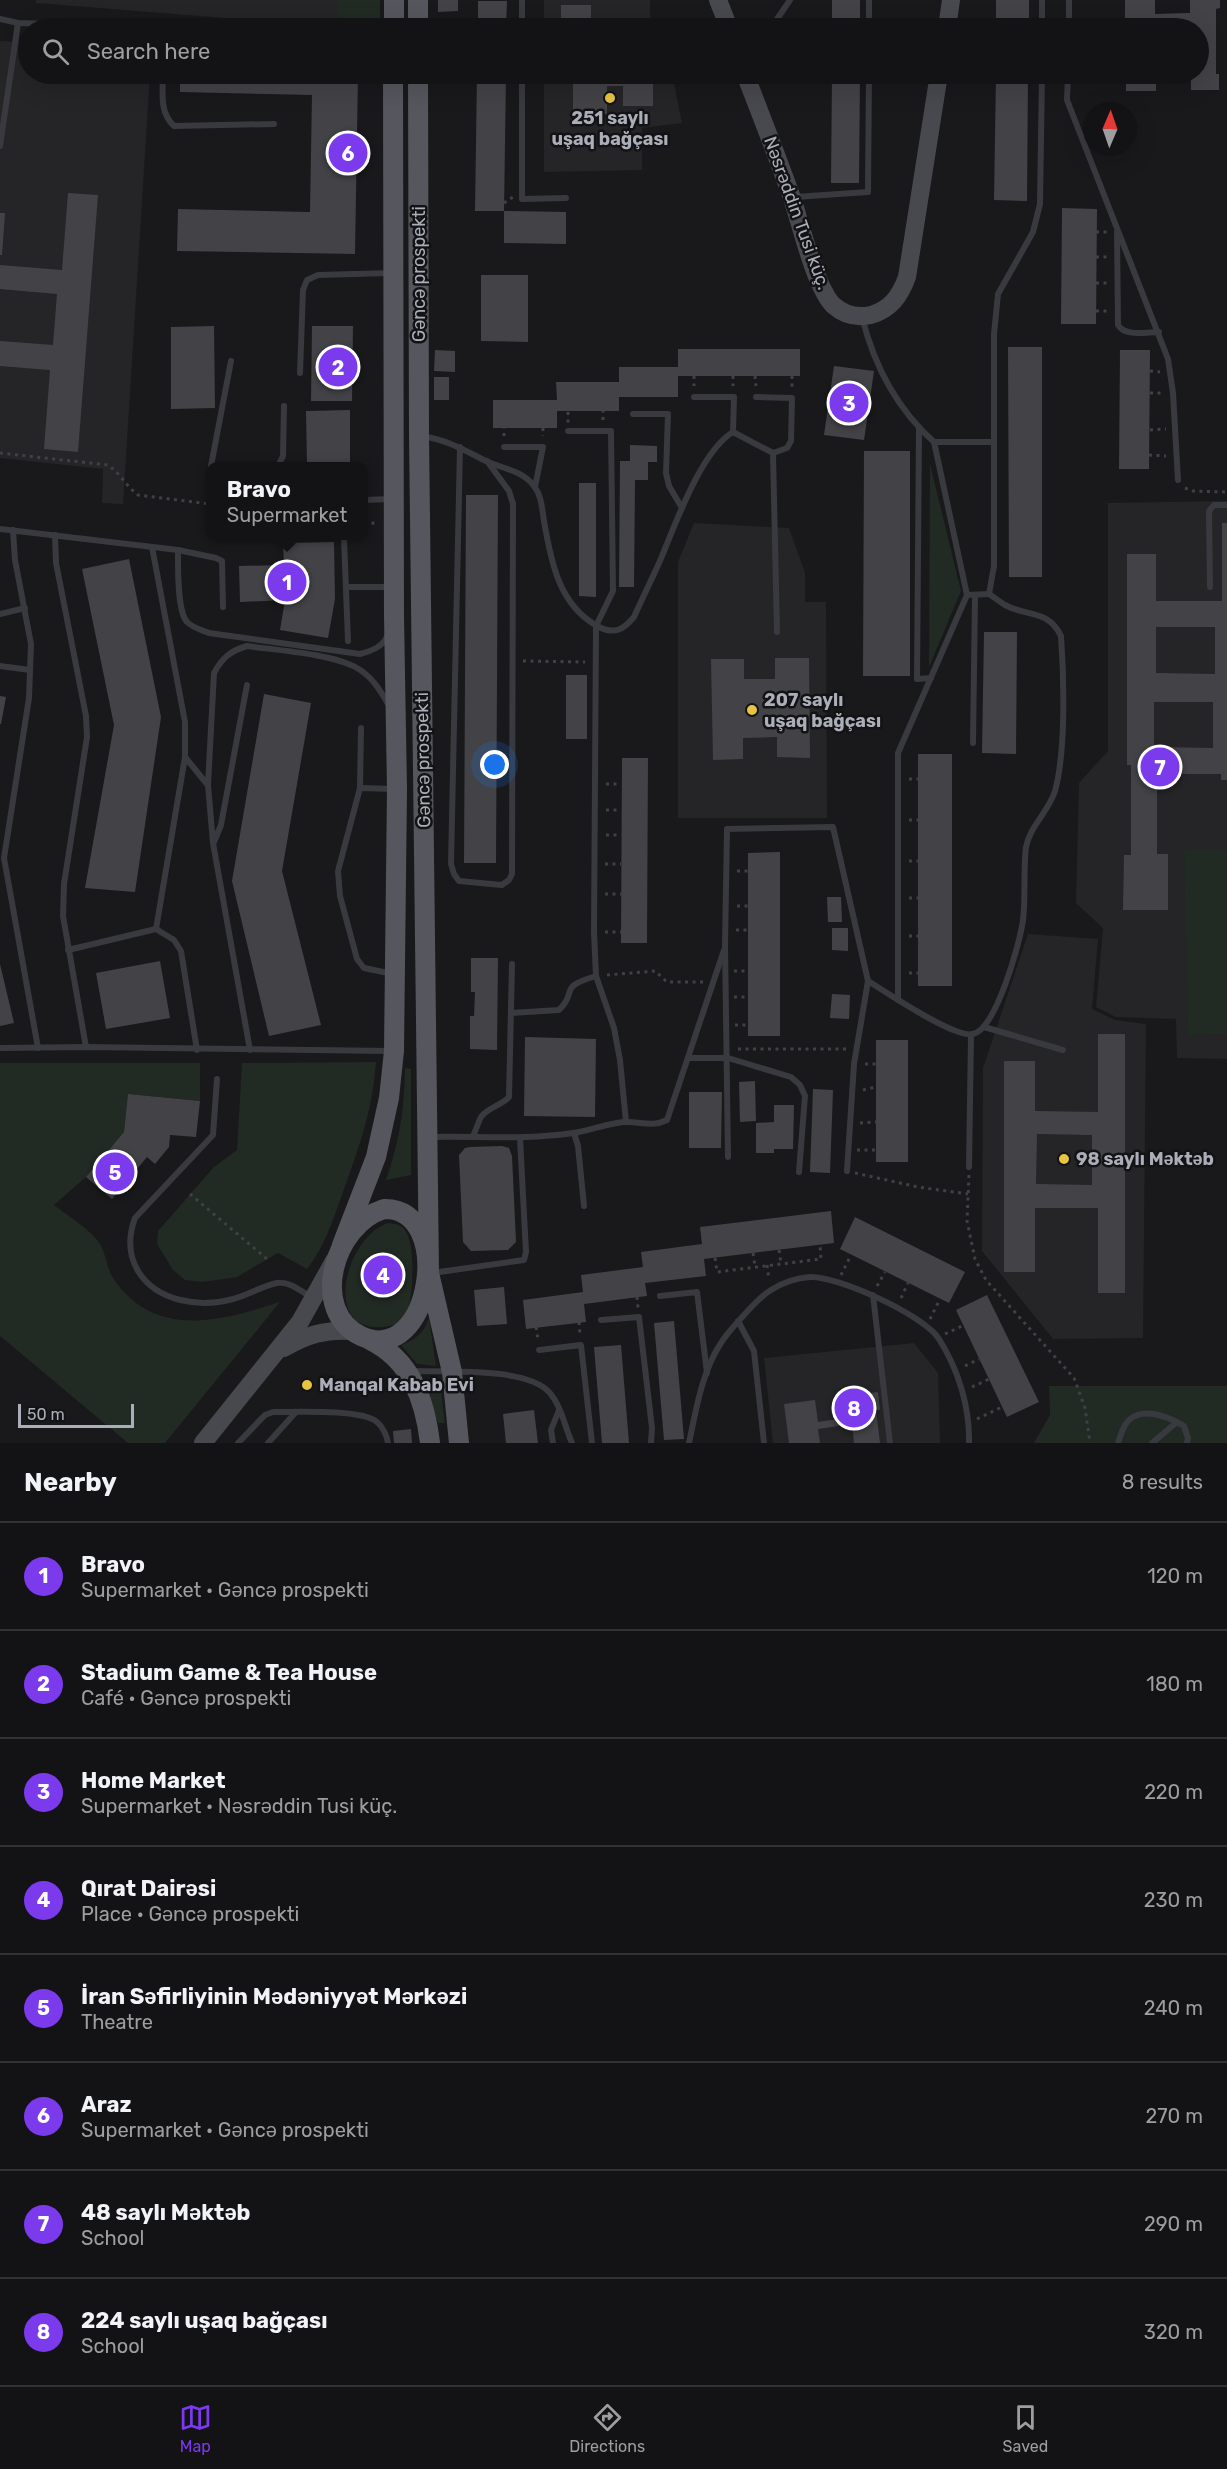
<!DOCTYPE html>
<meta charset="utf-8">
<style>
:root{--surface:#131214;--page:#202022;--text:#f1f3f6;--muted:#9d9ea0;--line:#323234;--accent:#7c3aed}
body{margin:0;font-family:Rubik,sans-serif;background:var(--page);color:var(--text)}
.compass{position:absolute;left:1083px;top:102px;width:54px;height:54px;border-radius:50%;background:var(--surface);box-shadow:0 6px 24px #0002;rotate:2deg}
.scale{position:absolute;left:18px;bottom:15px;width:116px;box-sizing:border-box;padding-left:6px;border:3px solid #abaeb9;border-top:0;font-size:16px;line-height:21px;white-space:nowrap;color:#abaeb9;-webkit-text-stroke:4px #131315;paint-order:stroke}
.you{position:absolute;left:495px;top:765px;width:21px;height:21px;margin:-15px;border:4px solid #fff;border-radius:50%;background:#1a73e8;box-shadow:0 0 0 9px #1a73e833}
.badge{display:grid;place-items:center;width:39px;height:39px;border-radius:50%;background:var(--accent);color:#fff;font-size:20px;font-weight:700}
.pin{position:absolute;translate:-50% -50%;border:3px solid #fff;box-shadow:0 2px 6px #0006}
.popup{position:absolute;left:206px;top:462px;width:162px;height:78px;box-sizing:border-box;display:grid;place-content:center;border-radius:12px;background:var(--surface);filter:drop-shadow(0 2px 4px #0005);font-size:20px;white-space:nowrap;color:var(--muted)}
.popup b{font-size:22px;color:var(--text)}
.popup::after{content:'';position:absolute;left:50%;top:100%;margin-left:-12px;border:12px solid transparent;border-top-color:var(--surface)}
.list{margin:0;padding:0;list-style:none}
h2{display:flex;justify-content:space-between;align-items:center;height:78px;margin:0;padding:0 24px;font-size:26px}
h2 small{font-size:20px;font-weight:400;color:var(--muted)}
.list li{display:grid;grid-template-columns:39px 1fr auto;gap:18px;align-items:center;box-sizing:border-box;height:108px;padding:0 24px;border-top:2px solid var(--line)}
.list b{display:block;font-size:22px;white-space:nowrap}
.list p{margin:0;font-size:20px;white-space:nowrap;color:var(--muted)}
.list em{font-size:20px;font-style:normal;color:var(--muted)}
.icon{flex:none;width:33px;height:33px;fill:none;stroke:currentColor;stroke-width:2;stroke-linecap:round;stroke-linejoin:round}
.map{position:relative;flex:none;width:1227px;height:1443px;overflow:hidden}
.search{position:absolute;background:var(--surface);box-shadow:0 6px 24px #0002;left:18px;right:18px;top:18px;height:66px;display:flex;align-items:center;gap:15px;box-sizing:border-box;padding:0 21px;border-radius:33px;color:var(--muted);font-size:22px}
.sheet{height:942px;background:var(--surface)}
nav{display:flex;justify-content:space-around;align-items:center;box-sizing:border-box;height:84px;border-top:2px solid var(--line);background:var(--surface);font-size:16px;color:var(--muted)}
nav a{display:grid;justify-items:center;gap:3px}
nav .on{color:var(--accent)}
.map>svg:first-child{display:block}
.built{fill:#252427}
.green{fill:#222a24}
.building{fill:#434347;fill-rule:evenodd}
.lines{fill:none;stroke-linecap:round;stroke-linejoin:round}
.path{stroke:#404046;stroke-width:3;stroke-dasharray:3 4.5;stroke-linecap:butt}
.lane{stroke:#393a3f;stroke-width:6}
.secondary{stroke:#48484f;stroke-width:18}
.primary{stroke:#56565e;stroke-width:20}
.poi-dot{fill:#e7c543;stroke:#131315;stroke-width:2}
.labels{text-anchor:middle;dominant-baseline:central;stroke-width:5;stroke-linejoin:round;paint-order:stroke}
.poi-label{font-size:18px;font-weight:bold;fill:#abaeb9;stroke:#131315;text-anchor:start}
.street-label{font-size:18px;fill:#abaeb9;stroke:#131315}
</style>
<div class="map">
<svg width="1227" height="1443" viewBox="0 0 1227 1443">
<rect width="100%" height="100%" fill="#19181a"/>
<g class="built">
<polygon points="36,0 338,0 338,27 36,3"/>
<polygon points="544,0 650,0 650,20 659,28 544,28"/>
<polygon points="24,35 28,35 28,74 150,74 123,504 102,503 103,469 0,458 0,41 23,42"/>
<polygon points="544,74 672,74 682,123 642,128 642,170 544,172"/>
<polygon points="1227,501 1227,1059 1177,1058 1176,1019 1116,1017 1096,1007 1103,928 1076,903 1079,783 1108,751 1108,503"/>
<polygon points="694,523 789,528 805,573 805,602 826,602 827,818 678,818 678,562"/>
<polygon points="1028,934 1098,939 1092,1009 1115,1020 1146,1024 1143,1338 1053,1339 982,1251 983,1068"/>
<polygon points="914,1343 938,1373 940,1443 773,1443 764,1358"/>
</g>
<g class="green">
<polygon points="338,0 380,0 380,28 338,27"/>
<polygon points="930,464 961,591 929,667"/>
<polygon points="1227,849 1227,1034 1188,1035 1184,850"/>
<path d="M376,1062C372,1114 359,1147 342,1195C333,1220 324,1248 307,1269L278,1253L237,1277L202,1282L185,1280L173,1270L157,1244L158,1231L214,1167L237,1150L242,1063Z"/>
<path d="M0,1063H200V1101L128,1094L124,1132L86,1177L54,1205C68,1216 86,1226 97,1240C106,1250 106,1267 113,1278C155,1340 221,1321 280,1302L165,1443H128L0,1336Z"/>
<path d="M405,1068L411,1069V1175L386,1180C400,1139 404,1111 405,1068Z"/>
<path d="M388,1223C395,1224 400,1224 405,1230C415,1243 413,1285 410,1301C409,1308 405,1316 401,1323C317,1350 341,1239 388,1223Z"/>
<path d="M429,1318L436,1366L417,1364L401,1345C416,1339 423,1334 429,1318Z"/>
<polygon points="423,1382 440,1383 445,1423 438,1423"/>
<polygon points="1049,1386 1227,1386 1227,1443 1034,1443 1050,1415"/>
</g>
<g class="building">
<polygon points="438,0 458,0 458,11 438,12"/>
<rect x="832" y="0" width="28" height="28"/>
<rect x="996" y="0" width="33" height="28"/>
<polygon points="1125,0 1155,0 1155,14 1190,13 1190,0 1220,0 1220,8 1216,9 1216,74 1219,74 1219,90 1191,90 1191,74 1198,74 1198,28 1190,28 1190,22 1155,22 1155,28 1125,28"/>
<polygon points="478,1 507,1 506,28 478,28"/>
<rect x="561" y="5" width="30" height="23"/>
<polygon points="180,74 358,74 355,254 177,251 178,209 310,212 312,95 180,92"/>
<polygon points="477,74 506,74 504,211 475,211"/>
<polygon points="573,74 653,74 653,106 623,106 623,86 607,86 607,114 573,114"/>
<polygon points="832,74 860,74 859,183 831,183"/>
<polygon points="996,74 1028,74 1027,201 994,200"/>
<rect x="1126" y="74" width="30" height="17"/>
<polygon points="68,193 98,195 78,452 44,449 50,370 0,366 0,341 53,345 57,294 0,289 0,265 62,270"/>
<polygon points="1062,208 1097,209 1096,324 1061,324"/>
<polygon points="504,211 566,212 566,244 504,243"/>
<polygon points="0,213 5,213 2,255 0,255"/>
<polygon points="481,275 528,275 528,342 481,341"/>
<polygon points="214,326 215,408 171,409 171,327"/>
<polygon points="312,326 353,326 352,401 311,401"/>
<polygon points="1008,347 1042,347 1042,577 1009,577"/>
<polygon points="678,349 800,349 800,376 678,376 678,397 619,397 619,411 557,411 557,428 493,428 493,400 557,400 556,382 619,382 619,367 678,367"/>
<polygon points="435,350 455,351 455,372 434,371"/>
<polygon points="1120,350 1150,350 1149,469 1119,469"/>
<polygon points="834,366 874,371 864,440 824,435"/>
<rect x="434" y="377" width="15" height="23"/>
<polygon points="350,410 350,466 307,466 306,411"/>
<polygon points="630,445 657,446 657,462 648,462 648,480 635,480 634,587 619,587 620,461 630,461"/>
<polygon points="864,451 910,451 910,676 863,676"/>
<polygon points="579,483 596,483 596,597 579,596"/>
<polygon points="466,495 498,495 496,863 464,863"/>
<path d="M1222,523H1227V780H1221V774H1157V854H1168V910H1123L1124,855H1131V765H1127V554H1156V601H1222ZM1156,627H1215V674L1156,673ZM1154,702H1213V748L1154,747Z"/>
<polygon points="334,542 335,599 328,638 280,630 285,600 240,602 239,566 284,565 283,543"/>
<polygon points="129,559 161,717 135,892 85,888 114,725 82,569"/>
<polygon points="984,632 1017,632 1016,754 982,753"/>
<polygon points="775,658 809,658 810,758 777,757 777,737 743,738 743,759 713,760 711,659 744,659 744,679 775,679"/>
<rect x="566" y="675" width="21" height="64"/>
<polygon points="264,694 311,703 282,871 321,1025 269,1036 232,881"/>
<polygon points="0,696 6,697 1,724 0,724"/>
<rect x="918" y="754" width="34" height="232"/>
<polygon points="622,758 648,758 647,943 621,943"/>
<polygon points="780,852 780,1036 748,1036 748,853"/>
<polygon points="827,897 841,897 842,922 828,922"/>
<polygon points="832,928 848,928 848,951 832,950"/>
<polygon points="471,958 498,958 497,1050 470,1049 470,1016 474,1016 475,992 471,992"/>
<polygon points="160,961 170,1018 106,1029 96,973"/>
<polygon points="0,964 14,1023 0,1026"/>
<polygon points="832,994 850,995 849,1019 830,1018"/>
<path d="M1098,1034H1125V1293H1098V1208H1035V1272H1004V1061H1035V1111L1098,1112ZM1037,1134L1092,1135V1185L1036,1184Z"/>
<polygon points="525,1037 596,1039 595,1117 524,1116"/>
<rect x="876" y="1040" width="32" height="122"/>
<polygon points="755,1081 756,1121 740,1122 739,1082"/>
<polygon points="813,1089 833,1090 830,1173 810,1172"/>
<polygon points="689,1092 722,1092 721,1148 689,1148"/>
<polygon points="128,1094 200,1101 196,1137 170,1135 169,1147 155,1164 147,1157 112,1199 86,1177 124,1132"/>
<polygon points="774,1105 794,1105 793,1149 774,1149 774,1153 756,1153 756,1123 774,1122"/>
<polygon points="502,1146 509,1148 512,1156 516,1242 508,1250 471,1251 463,1242 459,1155 465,1148 470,1147"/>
<polygon points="831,1211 834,1243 704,1259 706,1276 645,1283 647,1296 584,1304 586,1322 526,1329 523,1300 583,1292 581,1275 643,1267 641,1252 702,1244 700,1227"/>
<polygon points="855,1217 965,1272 949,1303 840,1249"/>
<polygon points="504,1287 507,1324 477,1326 474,1290"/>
<polygon points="987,1295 1039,1402 1007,1417 956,1310"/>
<polygon points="674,1321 684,1439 664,1440 654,1323"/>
<polygon points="621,1345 629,1443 602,1443 594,1347"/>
<polygon points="878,1392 880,1410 876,1410 880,1443 854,1443 852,1424 818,1429 820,1443 789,1443 784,1404 815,1400 818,1422 851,1417 848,1396"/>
<polygon points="534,1410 538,1443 506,1443 503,1414"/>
<polygon points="411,1429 412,1443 394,1443 393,1431"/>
</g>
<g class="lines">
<g class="path">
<polyline points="504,203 513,197"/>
<polyline points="1096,232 1107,232"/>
<polyline points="1096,257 1107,257"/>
<polyline points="1096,283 1107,283"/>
<polyline points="1096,311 1109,311"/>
<polyline points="1150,371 1160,372"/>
<polyline points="694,376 694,386"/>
<polyline points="733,376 733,386"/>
<polyline points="755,376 756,386"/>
<polyline points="792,376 792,390"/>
<polyline points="1150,393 1163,393"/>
<polyline points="568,412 568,423"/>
<polyline points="603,420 603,411"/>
<polyline points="543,428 543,436"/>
<polyline points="1150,430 1166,429"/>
<polyline points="504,436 504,428"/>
<path d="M0,453L108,465C120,473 126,486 138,495L210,504"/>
<polyline points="1149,455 1166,456"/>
<polyline points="1185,488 1193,491 1227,492"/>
<polyline points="364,524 375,523"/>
<polyline points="523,661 585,662"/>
<polyline points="909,779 918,779"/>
<polyline points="606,784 621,784"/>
<polyline points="606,810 621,810"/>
<polyline points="909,820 918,820"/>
<polyline points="606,835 621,835"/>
<polyline points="909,861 918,861"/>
<polyline points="605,864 621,864"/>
<polyline points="737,871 748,871"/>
<polyline points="605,894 621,894"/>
<polyline points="909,898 918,898"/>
<polyline points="737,906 748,906"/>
<polyline points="736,930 748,930"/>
<polyline points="605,932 621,932"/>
<polyline points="909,936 918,936"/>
<polyline points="734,971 748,971"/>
<polyline points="909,973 918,973"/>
<polyline points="607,975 655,971 667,982 703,982"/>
<polyline points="734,997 748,997"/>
<polyline points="735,1025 748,1025"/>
<polyline points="738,1049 846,1049"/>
<polyline points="865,1064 876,1064"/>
<polyline points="863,1090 876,1087"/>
<polyline points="860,1123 876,1122"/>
<polyline points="857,1150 876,1150"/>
<polyline points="855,1173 918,1187 968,1194"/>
<polyline points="969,1175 967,1221 975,1259 986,1280 1074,1378 1085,1408 1090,1443"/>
<polyline points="190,1194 267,1259"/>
<polyline points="779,1250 781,1264"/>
<polyline points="753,1253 755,1266"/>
<polyline points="715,1258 717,1272 821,1259 820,1245"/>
<polyline points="767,1265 769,1280"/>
<polyline points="841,1275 851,1255"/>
<polyline points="877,1286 885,1272"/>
<polyline points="637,1297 638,1308"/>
<polyline points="901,1298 908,1283"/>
<polyline points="930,1319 940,1299"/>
<polyline points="579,1322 580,1335"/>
<polyline points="536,1327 538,1339"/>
<polyline points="945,1334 964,1325"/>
<polyline points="965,1366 979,1359"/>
<polyline points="972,1387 989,1379"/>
<polyline points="977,1419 1002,1407"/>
</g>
<g class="lane">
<polyline points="522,0 522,28"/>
<polyline points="0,19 18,23 167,28"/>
<polyline points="771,28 790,0"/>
<polyline points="869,28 869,0"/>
<polyline points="1042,28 1042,0"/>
<polyline points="1069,28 1069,0"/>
<path d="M163,74C163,92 159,112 174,126L274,124"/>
<polyline points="522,74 522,199 566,198"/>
<polyline points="1068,74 1067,100 1168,359 1173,393 1178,480"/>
<polyline points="0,146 18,23"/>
<polyline points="795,197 868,192 869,74"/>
<path d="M1117,232L1118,325C1125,337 1147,332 1159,332"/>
<path d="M862,317C874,365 897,409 934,442L967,595L898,753V1000"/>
<polyline points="300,373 303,290 307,280 318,275 392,273"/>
<polyline points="694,397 734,397 733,432"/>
<polyline points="756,397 792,398 791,441 787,448 773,453"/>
<polyline points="633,414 668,414 666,473 669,486 682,508"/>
<polyline points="919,429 917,679 931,678"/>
<polyline points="568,431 611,431 613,591 596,626 594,932 596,976 614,1028 620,1060 626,1122"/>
<path d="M422,436C450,441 462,449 486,461C503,469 522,470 534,486C542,496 542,510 544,521C551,562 559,606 599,627C615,635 624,629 634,617C642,599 651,581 659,563C675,526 700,452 733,432L773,453L777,632"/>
<polyline points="934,442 994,442 994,566 989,594 967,595"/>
<polyline points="994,442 994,334 998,294 1033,232 1040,204 1042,74"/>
<polyline points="460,447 451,864 454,874 459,881 502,885 509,880 512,874 513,504 509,491 487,461"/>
<polyline points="504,447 543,447 535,487"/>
<polyline points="211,466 231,361"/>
<polyline points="278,466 283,456 284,406"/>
<polyline points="364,500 390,499"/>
<path d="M0,529L178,550C178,566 177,611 187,622C193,628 202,630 209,633L360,654C371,651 383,647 387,636"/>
<polyline points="13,530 15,560 31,644 29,698 4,858 38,1048"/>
<polyline points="55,535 56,563 86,716 87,737 64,884 63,916 86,1047"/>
<polyline points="344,539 348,641"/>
<polyline points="152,547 185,722 185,757 156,929 174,940 181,951 197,1050"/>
<polyline points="178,550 216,558 222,561 223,607"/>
<polyline points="347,587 390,587"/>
<polyline points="1210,587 1209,511 1214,505 1227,505"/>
<polyline points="0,614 25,608"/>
<polyline points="0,666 30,670"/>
<polyline points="973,743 975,595"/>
<polyline points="185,757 207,784"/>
<polyline points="360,788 361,728"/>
<polyline points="393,789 360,788 338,871 340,896 357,959 364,968 393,974"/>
<polyline points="214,842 221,825 247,685"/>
<polyline points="68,950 156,929"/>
<path d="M511,1013L559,1010C579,991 556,988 596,976"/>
<polyline points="984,1027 1063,1050"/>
<polyline points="0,1048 86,1047 390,1051"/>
<path d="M250,1050L213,843L208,785L214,673C222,658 230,651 247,646C276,650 333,654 357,668C373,677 381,692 390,707"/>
<polyline points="688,1058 728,1058 791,1077 800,1085 805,1096 799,1172"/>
<path d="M217,1079L213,1135L135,1218C128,1237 128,1254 138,1271C157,1302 200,1308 233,1299C248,1295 262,1286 277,1283C289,1281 301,1291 311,1297"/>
<polyline points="574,1133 578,1146 584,1206"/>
<path d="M473,1136C476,1130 478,1123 481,1117C488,1107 501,1106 509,1097L512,964"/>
<path d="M431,1137C478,1136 526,1140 573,1133C591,1131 609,1122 627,1122C642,1122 653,1127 667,1120L724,950"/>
<path d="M728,1157L725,945L727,829L833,827L868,981C886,992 955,1039 973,1034C996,1029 1020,943 1023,920C1026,896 1023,871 1026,847C1030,826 1049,811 1055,791C1066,751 1064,678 1061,636C1048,609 1027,617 1005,605C1000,602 995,598 989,594"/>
<polyline points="969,1167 971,1035"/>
<polyline points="847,1171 854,1064 868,981"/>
<polyline points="432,1273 524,1260 526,1252 520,1138"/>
<polyline points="873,1295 890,1443"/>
<polyline points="660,1296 697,1292 707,1373"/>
<polyline points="601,1320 639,1317 652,1428 651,1443"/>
<polyline points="738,1321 754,1351 764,1443"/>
<polyline points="539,1350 581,1345 592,1443"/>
<path d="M412,1371C445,1372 526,1367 549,1392C561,1405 565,1427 572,1443"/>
<path d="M238,1443L265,1415L273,1412C296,1412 362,1409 377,1422C383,1427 387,1436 388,1443"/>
<polyline points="268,1443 296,1412"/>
<polyline points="553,1443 551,1430 559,1410"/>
<path d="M689,1443C696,1410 702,1371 721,1343C727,1333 736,1324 744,1315C752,1306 761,1296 771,1290C782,1283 796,1278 810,1277C838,1276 924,1315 939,1339C958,1369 970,1407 969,1443"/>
<path d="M1118,1443C1121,1434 1124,1422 1133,1417C1149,1408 1170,1418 1184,1426L1188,1438L1187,1443"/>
<polyline points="1152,1443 1177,1422"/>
</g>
<g class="secondary">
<polyline points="718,0 729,28"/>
<polyline points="947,28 951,0"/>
<path d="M745,74C761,115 777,156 792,198C801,225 815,286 833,305C844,315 857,318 871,315C891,309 900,296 907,277L939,74"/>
<path d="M284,1348C307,1335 325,1329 352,1331"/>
<polyline points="203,1443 300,1322 334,1261"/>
</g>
<g class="primary">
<polyline points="418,0 418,28"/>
<polyline points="394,28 394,0"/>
<polyline points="418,74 419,435 429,1273 452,1372 459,1443"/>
<path d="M384,1209C456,1207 431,1369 361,1336C309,1311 333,1225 384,1209Z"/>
<polyline points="342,1245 376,1157 389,1098 394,1051 397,789 394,616 393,74"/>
<path d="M370,1340C411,1360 425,1400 430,1443"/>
</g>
</g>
<g class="poi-dot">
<circle cx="610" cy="98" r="6"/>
<circle cx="752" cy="710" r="6"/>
<circle cx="1064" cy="1159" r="6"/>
<circle cx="307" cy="1385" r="6"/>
</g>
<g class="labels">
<g class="poi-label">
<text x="610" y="118" text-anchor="middle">251 saylı<tspan x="610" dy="21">uşaq bağçası</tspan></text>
<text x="764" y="700">207 saylı<tspan x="764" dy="21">uşaq bağçası</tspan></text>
<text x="1076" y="1159">98 saylı Məktəb</text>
<text x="319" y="1385">Manqal Kabab Evi</text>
</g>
<g class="street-label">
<text transform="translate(797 213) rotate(70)">Nəsrəddin Tusi küç.</text>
<text transform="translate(419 274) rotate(-90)">Gəncə prospekti</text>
<text transform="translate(423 760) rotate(-91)">Gəncə prospekti</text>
</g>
</g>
</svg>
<svg class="compass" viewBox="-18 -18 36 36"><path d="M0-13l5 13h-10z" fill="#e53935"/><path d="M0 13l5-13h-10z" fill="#9d9ea0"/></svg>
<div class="scale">50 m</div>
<div class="you"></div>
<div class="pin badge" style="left:287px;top:582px">1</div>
<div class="popup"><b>Bravo</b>Supermarket</div>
<div class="pin badge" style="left:338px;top:367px">2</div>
<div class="pin badge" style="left:849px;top:403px">3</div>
<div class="pin badge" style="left:383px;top:1275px">4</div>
<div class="pin badge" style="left:115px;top:1172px">5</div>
<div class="pin badge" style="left:348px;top:153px">6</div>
<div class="pin badge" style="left:1160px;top:767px">7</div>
<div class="pin badge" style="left:854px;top:1408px">8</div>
<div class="search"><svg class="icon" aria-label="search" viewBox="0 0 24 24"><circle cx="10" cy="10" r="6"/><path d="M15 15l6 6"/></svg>Search here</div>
</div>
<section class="sheet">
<h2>Nearby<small>8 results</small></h2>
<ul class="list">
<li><span class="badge">1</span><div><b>Bravo</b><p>Supermarket · Gəncə prospekti</p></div><em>120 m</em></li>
<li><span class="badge">2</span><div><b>Stadium Game &amp; Tea House</b><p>Café · Gəncə prospekti</p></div><em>180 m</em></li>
<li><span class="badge">3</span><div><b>Home Market</b><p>Supermarket · Nəsrəddin Tusi küç.</p></div><em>220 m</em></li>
<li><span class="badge">4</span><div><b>Qırat Dairəsi</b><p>Place · Gəncə prospekti</p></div><em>230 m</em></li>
<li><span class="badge">5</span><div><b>İran Səfirliyinin Mədəniyyət Mərkəzi</b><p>Theatre</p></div><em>240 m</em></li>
<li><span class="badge">6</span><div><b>Araz</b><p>Supermarket · Gəncə prospekti</p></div><em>270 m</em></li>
<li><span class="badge">7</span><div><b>48 saylı Məktəb</b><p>School</p></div><em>290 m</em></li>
<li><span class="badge">8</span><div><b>224 saylı uşaq bağçası</b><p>School</p></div><em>320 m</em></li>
</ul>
</section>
<nav>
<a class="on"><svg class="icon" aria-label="map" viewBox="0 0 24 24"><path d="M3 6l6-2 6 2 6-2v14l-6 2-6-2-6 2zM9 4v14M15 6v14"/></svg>Map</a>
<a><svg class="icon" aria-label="directions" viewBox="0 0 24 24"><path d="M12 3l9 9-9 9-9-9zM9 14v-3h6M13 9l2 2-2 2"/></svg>Directions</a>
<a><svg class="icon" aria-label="saved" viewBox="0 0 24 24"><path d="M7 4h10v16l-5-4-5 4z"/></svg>Saved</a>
</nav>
